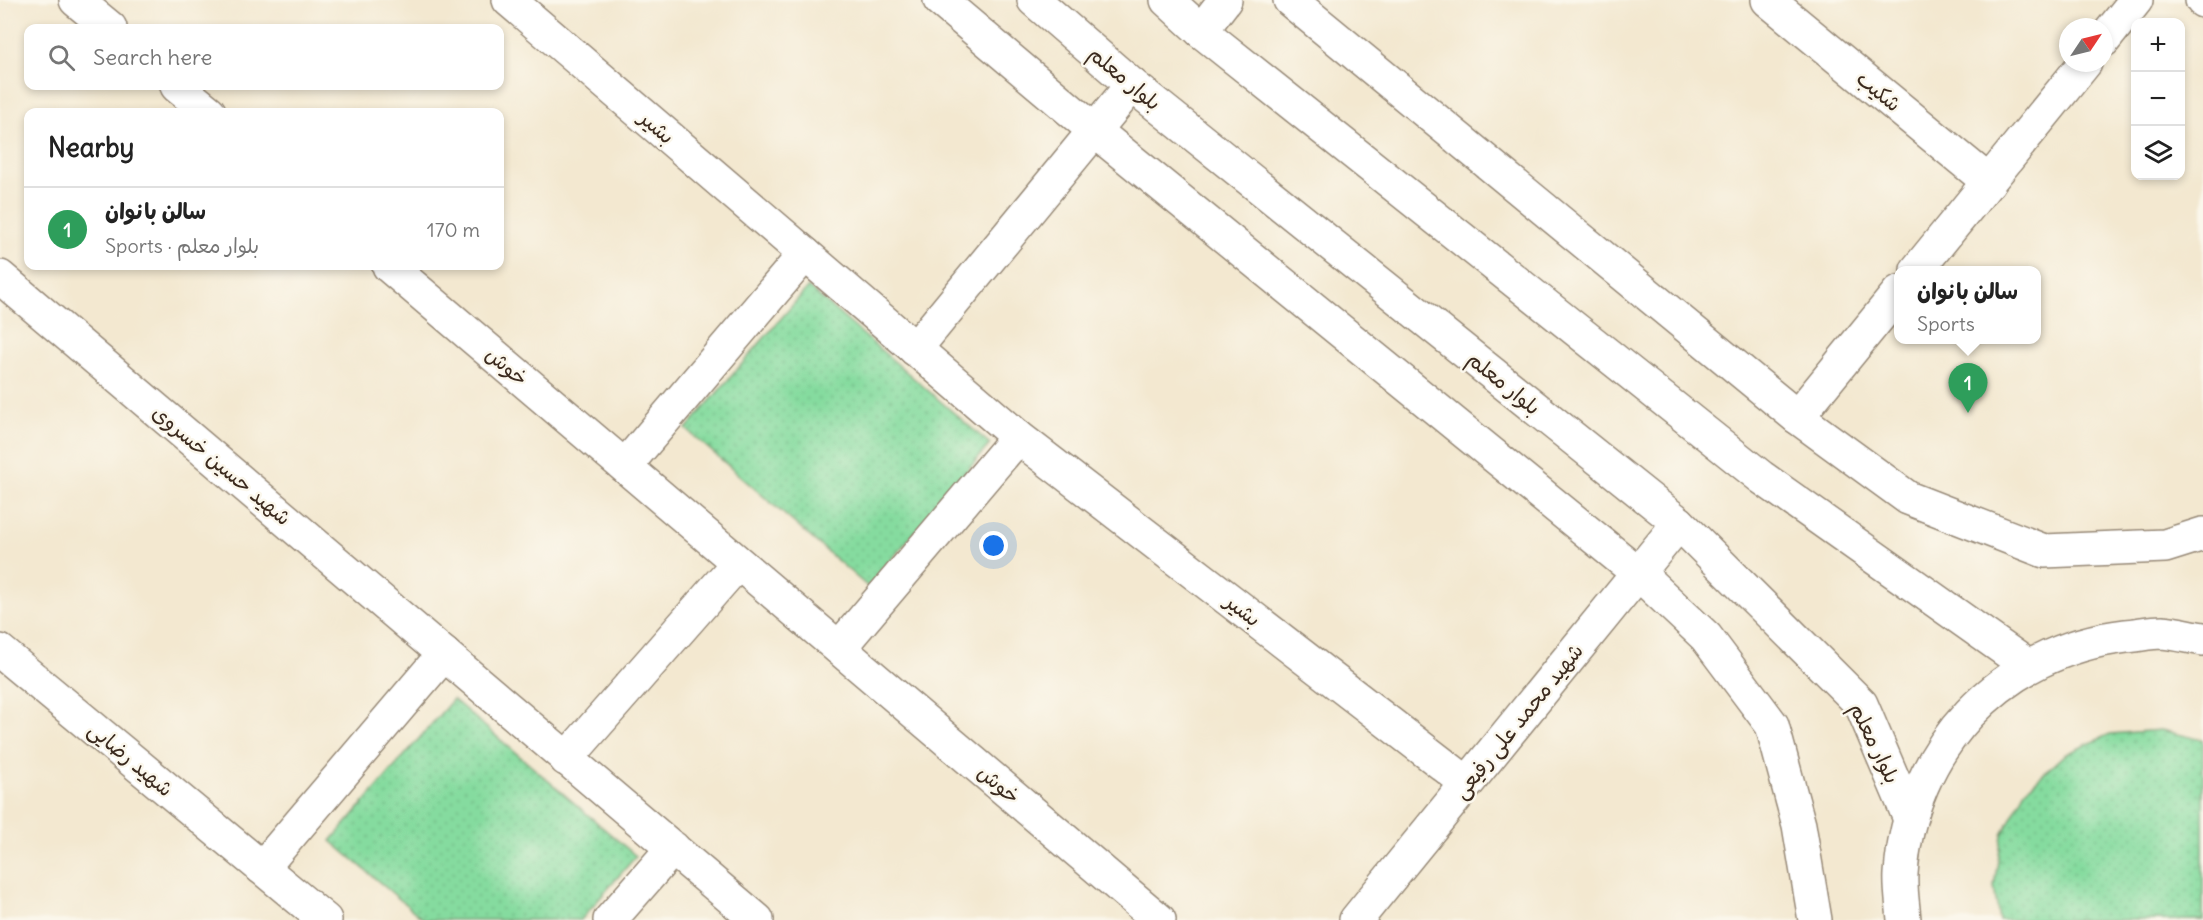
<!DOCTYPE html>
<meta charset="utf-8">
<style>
:root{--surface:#fff;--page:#f6f6f6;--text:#222;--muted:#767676;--line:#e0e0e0;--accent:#1f6fb2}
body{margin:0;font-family:Delius,"Playpen Sans Arabic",sans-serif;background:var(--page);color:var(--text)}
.controls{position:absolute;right:18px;top:18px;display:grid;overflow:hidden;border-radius:12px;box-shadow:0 3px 9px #0003}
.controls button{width:54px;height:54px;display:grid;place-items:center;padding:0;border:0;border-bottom:2px solid var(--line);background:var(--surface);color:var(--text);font:30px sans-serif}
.compass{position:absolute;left:2059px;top:18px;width:54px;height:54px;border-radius:50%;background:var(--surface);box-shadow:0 3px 9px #0003;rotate:55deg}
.you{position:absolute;left:994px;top:546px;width:21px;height:21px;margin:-15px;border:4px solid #fff;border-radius:50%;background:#1a73e8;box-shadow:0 0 0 9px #1a73e833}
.badge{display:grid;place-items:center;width:39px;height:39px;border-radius:50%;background:var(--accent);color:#fff;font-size:20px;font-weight:700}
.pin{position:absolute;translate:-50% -50px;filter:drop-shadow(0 2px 3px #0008)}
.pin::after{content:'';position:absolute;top:32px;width:21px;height:18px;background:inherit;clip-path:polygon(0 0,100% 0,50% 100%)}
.popup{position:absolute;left:1894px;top:266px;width:147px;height:78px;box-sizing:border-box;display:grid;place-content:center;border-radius:12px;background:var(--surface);filter:drop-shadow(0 2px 4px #0005);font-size:20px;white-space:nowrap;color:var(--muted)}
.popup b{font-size:22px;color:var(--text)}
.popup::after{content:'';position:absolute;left:50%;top:100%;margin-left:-12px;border:12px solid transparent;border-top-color:var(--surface)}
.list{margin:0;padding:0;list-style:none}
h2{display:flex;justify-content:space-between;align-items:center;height:78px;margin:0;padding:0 24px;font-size:26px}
h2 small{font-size:20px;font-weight:400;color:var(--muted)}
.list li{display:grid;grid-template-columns:39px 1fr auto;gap:18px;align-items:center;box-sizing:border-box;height:84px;padding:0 24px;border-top:2px solid var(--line)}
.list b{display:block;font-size:22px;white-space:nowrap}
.list p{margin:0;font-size:20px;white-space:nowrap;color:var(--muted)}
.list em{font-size:20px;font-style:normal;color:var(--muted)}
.icon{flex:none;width:33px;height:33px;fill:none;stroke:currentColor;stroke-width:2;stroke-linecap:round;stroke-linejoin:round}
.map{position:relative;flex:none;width:2203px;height:920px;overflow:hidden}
.search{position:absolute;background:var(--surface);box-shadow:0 3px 9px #0003;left:24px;top:24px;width:480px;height:66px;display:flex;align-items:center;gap:15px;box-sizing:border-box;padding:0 21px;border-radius:12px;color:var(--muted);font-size:22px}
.panel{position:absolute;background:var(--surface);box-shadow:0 3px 9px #0003;left:24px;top:108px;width:480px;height:162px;border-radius:12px}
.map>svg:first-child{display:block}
.green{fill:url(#green-dots);stroke:#60825e;stroke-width:1.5}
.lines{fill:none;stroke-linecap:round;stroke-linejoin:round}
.minor-casing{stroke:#978977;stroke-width:36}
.secondary-casing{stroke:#978977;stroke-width:36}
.minor{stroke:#fff;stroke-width:33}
.secondary{stroke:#fff;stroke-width:33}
.labels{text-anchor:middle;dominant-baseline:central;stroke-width:5;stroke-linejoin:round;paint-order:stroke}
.street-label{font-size:21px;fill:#3b2a1e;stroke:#fbf7ec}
</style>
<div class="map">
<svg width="2203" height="920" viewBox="0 0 2203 920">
<defs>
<pattern id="green-dots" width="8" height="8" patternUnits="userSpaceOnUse" patternTransform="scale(1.5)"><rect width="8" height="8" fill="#85db9f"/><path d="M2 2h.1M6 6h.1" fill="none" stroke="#74bc88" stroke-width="1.8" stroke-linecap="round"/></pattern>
</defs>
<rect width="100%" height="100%" fill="#fbf7ec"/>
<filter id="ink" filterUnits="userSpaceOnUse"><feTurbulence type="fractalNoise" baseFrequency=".0167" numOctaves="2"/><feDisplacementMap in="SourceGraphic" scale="12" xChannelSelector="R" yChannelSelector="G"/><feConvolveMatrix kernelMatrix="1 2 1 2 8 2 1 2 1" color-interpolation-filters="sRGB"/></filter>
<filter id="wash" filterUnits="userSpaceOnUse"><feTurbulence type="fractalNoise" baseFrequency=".008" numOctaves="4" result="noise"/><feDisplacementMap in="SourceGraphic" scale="24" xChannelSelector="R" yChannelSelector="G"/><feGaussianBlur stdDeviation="1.35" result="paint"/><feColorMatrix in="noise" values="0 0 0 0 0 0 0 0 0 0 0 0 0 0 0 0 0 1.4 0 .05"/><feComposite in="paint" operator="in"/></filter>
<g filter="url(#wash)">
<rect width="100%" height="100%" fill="#f3e8d0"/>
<g class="green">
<polygon points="808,287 990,444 868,587 686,429"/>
<polygon points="453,699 636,856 581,920 424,920 331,841"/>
<polygon points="2161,730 2203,740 2203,920 1999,920 1994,886 2002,835 2026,790 2064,755 2110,734"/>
</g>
</g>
<g filter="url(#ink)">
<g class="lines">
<g class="minor-casing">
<g id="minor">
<polyline points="76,0 110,28"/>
<polyline points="509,0 805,254"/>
<polyline points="940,0 1095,131 1638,573 1706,637 1772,725 1799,825 1815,920"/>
<polyline points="1290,0 1797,417 1908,498 2044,551 2165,546 2203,534"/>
<polyline points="1768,0 1989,182"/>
<polyline points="2202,0 2203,1"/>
<polyline points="1201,31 1225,0"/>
<polyline points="2104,40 2136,0"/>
<polyline points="177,86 209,112"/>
<polyline points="389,266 1159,920"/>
<polyline points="1917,270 2085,63"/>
<polyline points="0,277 757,920"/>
<polyline points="915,349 1132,85"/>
<polyline points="1797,417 1899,292"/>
<polyline points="625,466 805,254 1018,437 1467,783"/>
<polyline points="839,648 1018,437"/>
<polyline points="0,651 325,920"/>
<polyline points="566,759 738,563"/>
<polyline points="262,868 444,654"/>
<polyline points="610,920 673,848"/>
<polyline points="1356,920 1679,523"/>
</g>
</g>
<g class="secondary-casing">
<g id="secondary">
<polyline points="1034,0 1132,85 1679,523 1861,704 1910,819"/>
<polyline points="1167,0 1201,31 1761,477 2028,666"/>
<path d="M1904,920C1903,905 1900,889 1901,874C1909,749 2001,650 2126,636C2138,635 2151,632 2162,632C2176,633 2190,637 2203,639"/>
</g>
</g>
<use href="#minor" class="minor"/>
<use href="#secondary" class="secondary"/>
</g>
</g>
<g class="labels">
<g class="street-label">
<text transform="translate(1125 78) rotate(40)">بلوار معلم</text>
<text transform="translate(1879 91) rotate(40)">شکیب</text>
<text transform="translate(657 127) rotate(41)">بشیر</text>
<text transform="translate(507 366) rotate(40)">خوش</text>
<text transform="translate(1504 383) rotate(39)">بلوار معلم</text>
<text transform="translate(222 465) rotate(40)">شهید حسین خسروی</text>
<text transform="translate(1243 610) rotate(38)">بشیر</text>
<text transform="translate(1518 721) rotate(-51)">شهید محمد علی رفیعی</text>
<text transform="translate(1875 743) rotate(64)">بلوار معلم</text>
<text transform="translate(131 759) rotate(40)">شهید رضایی</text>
<text transform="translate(999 784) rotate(40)">خوش</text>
</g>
</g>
</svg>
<div class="controls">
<button>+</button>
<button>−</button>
<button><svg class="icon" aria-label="layers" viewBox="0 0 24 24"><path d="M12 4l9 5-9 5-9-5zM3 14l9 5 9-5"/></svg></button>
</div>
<svg class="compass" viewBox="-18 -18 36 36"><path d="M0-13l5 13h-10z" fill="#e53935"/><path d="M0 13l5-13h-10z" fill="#767676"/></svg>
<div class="you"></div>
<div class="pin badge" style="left:1968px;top:413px;background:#2e9e5b">1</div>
<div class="popup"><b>سالن بانوان</b>Sports</div>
<div class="search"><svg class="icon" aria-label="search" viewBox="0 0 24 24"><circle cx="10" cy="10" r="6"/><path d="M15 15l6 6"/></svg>Search here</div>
<section class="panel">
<h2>Nearby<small></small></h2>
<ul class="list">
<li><span class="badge" style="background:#2e9e5b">1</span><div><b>سالن بانوان</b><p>Sports · بلوار معلم</p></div><em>170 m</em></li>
</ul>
</section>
</div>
